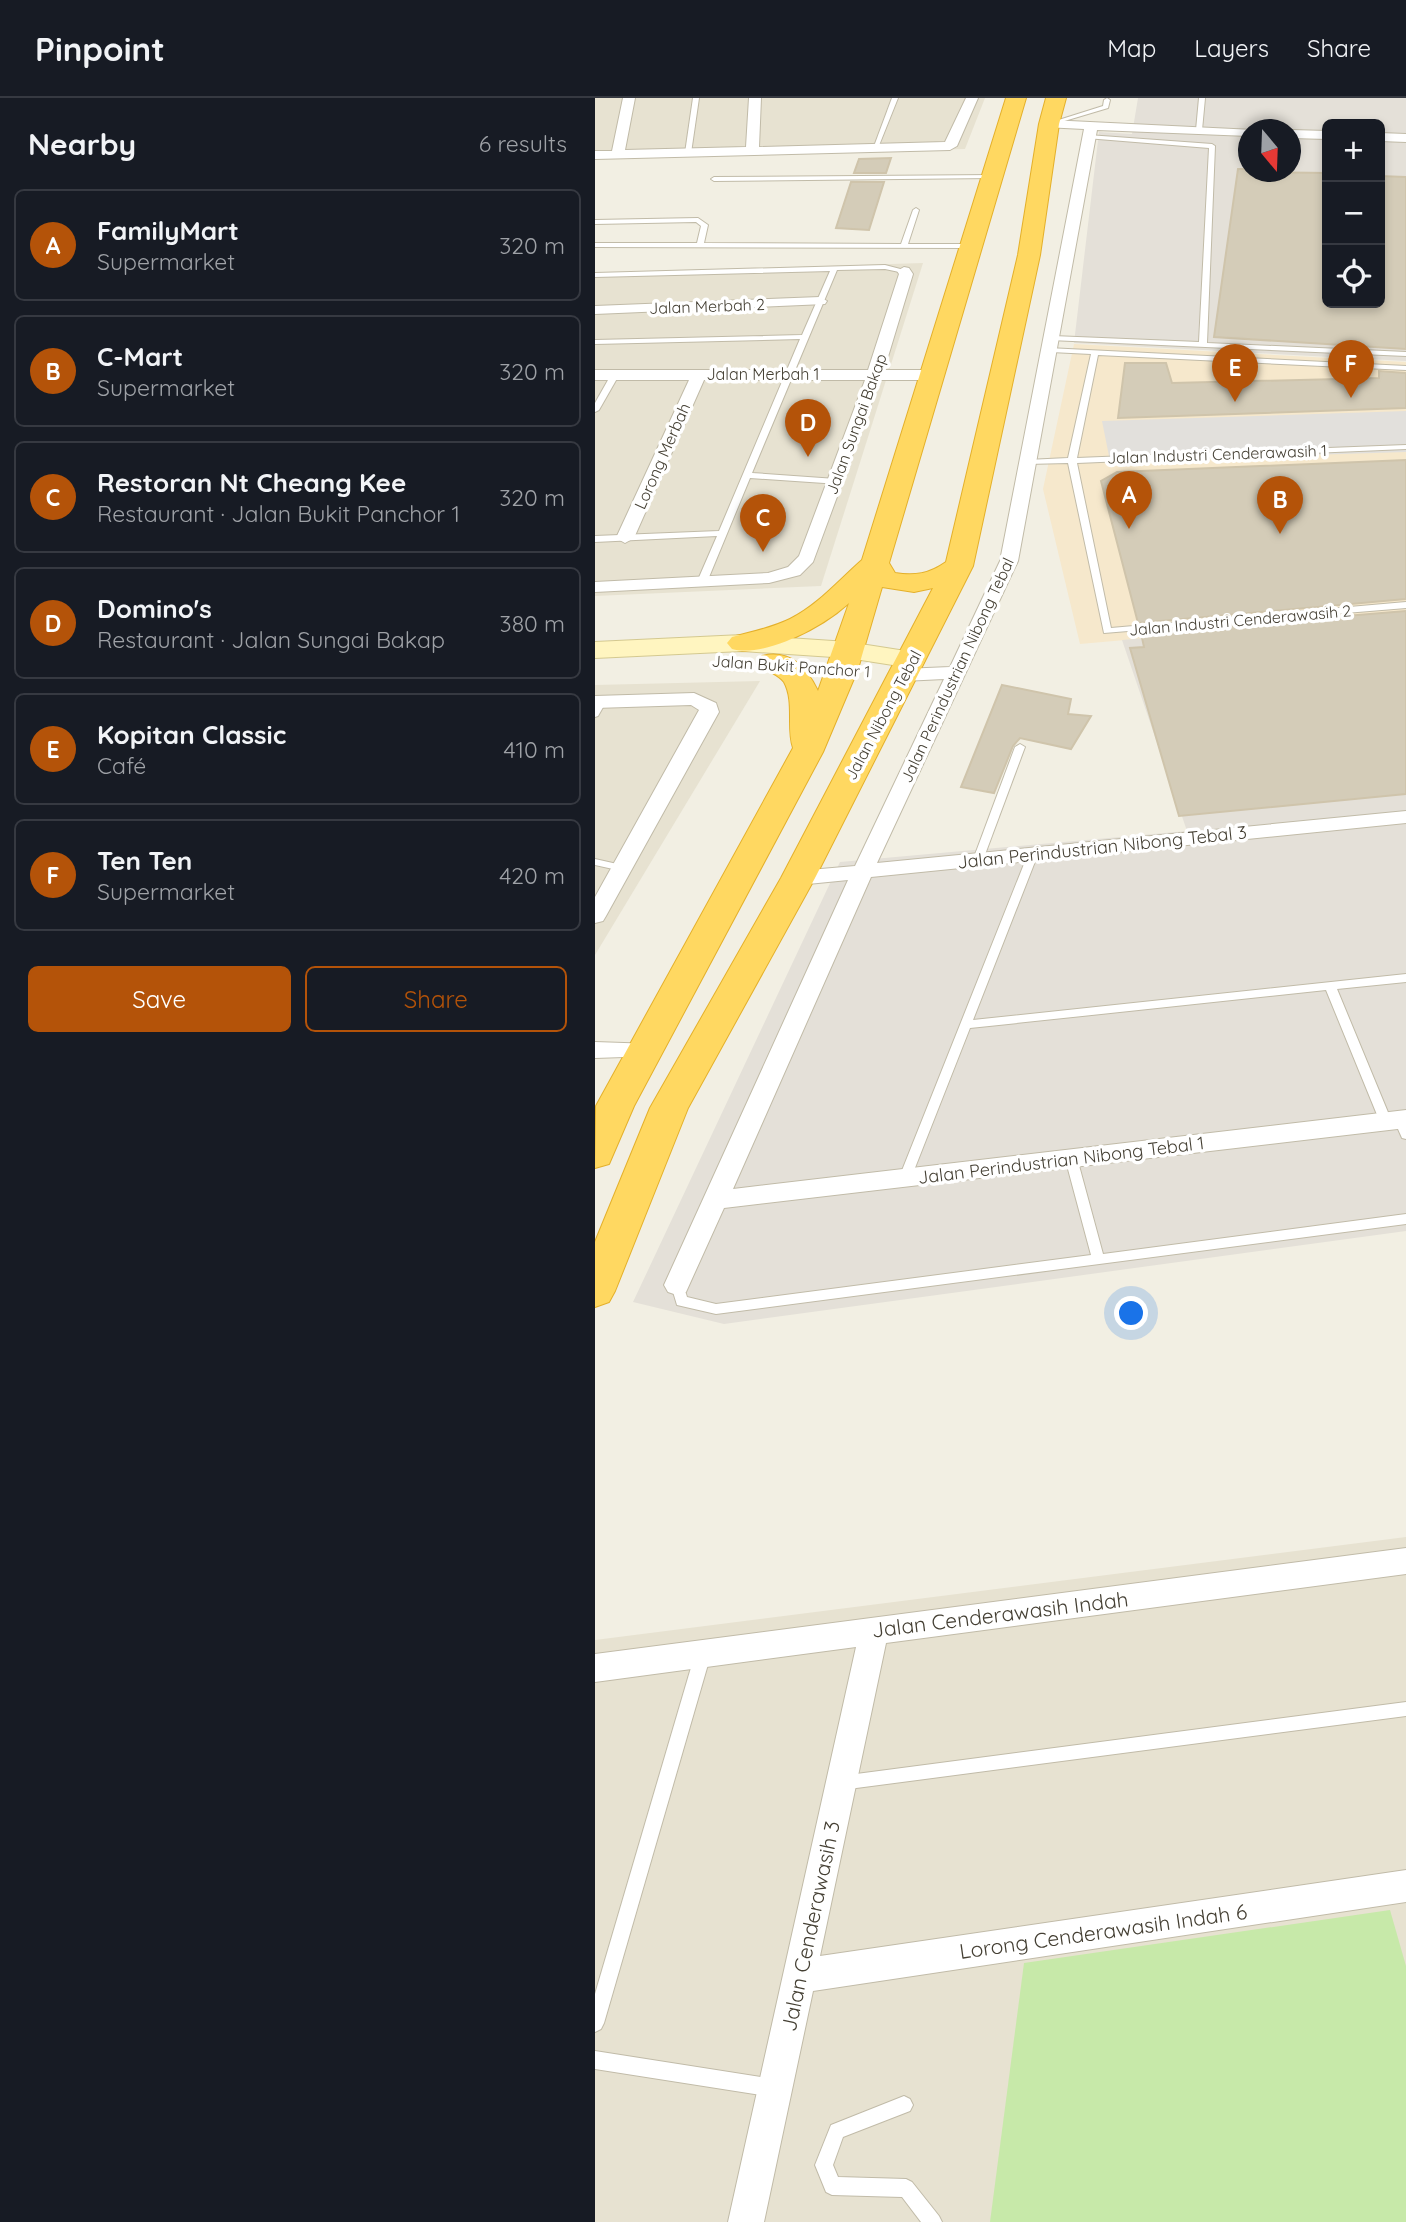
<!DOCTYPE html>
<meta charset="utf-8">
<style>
:root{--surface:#171b24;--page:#20242c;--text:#f1f3f6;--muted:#9ea1a6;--line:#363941;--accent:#b45309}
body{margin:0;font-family:Quicksand,sans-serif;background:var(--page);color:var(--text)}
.controls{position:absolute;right:21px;top:21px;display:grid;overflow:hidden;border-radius:10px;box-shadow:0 4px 10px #0003}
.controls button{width:63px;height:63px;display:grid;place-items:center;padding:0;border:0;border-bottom:2px solid var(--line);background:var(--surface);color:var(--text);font:35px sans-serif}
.compass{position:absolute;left:643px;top:21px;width:63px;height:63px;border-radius:50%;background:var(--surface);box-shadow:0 4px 10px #0003;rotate:161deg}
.you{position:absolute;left:537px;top:1216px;width:24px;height:24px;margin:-18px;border:5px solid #fff;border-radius:50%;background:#1a73e8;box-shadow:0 0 0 10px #1a73e833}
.badge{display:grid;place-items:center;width:46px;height:46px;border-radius:50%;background:var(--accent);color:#fff;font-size:23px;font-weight:700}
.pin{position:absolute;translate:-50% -58px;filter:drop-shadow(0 2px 4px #0008)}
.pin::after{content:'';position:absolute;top:37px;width:24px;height:21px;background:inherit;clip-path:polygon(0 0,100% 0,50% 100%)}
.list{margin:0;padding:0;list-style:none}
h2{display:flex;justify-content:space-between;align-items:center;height:91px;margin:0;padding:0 28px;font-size:30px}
h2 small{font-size:23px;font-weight:400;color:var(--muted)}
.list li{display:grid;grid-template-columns:46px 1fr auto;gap:21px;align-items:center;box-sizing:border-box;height:112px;margin:0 14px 14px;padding:0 14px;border:2px solid var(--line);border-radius:10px}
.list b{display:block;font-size:26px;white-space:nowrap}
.list p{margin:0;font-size:23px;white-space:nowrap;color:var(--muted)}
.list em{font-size:23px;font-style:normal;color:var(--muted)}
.actions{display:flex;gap:14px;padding:21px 28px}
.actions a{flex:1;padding:16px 0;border:2px solid var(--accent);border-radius:10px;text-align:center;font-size:24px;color:var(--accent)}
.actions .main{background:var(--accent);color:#fff}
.icon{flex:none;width:38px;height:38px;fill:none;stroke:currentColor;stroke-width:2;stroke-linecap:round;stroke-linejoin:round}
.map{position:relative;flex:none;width:811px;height:2124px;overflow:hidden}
header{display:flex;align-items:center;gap:42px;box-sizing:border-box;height:98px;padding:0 35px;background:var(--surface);border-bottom:2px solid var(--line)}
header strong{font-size:33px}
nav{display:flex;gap:38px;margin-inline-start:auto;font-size:24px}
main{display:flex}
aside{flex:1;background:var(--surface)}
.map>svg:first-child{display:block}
.residential{fill:#e7e2d1}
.commercial{fill:#f6e8cc}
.industrial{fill:#e4e0d8;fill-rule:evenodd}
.green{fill:#c7e9a9}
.parking{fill:#e2e0dc}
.building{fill:#d4ccb8;stroke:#cfc4ab;stroke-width:2}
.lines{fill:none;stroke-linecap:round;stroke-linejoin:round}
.lane-casing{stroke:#c1bba8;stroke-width:2}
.street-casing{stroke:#c1bba8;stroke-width:2}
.secondary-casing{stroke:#d4c990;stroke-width:2}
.highway-casing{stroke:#e4b02b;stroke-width:2}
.lane{fill:#fff;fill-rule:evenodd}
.street{fill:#fff;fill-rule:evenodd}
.secondary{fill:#fff5c0;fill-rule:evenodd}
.highway{fill:#ffd861;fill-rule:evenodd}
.labels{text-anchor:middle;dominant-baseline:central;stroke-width:7;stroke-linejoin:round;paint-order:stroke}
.far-street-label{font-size:16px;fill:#443f33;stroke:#fff}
.street-label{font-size:18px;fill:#443f33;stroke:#fff}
.near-street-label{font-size:21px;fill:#443f33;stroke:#fff}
</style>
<header>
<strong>Pinpoint</strong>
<nav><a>Map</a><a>Layers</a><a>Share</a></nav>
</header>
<main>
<aside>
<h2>Nearby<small>6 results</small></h2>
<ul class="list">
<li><span class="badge">A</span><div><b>FamilyMart</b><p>Supermarket</p></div><em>320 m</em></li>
<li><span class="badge">B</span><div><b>C-Mart</b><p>Supermarket</p></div><em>320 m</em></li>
<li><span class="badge">C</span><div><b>Restoran Nt Cheang Kee</b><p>Restaurant · Jalan Bukit Panchor 1</p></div><em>320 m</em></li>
<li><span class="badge">D</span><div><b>Domino's</b><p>Restaurant · Jalan Sungai Bakap</p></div><em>380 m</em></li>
<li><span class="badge">E</span><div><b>Kopitan Classic</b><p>Café</p></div><em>410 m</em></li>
<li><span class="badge">F</span><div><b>Ten Ten</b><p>Supermarket</p></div><em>420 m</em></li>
</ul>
<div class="actions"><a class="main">Save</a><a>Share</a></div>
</aside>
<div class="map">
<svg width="811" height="2124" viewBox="0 0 811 2124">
<rect width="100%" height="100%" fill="#f2efe3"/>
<g class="residential">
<polygon points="0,0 390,0 370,51 0,60"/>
<polygon points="328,165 226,488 0,498 0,175"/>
<polygon points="165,583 0,857 0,587"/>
<polygon points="811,1439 811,2124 0,2124 0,1542"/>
</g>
<polygon class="commercial" points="479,246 811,264 811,517 485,546 448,391"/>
<g class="industrial">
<path d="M543,0H811V263L479,245L504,34L537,36ZM732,26H785V205H732ZM654,32H696V74H654Z"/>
<polygon points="811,518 811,1133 129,1226 38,1204 245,764 592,733 527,542"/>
</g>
<polygon class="green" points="795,1812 811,1868 811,2124 395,2124 429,1865"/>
<polygon class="parking" points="811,313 811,354 515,363 507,323"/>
<g class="building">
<polygon points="296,60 291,75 259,75 264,61"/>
<polygon points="643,71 654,71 654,74 732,75 732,205 785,205 785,78 811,79 811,251 619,239"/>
<polygon points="256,84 289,84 274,132 241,130"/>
<polygon points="530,265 571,265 577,285 784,280 784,273 811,275 811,310 523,320"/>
<polygon points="811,362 811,501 543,525 506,383 522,374"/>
<polygon points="811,513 811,696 584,718 535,550 549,549 546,535"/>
<polygon points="407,587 476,601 473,616 496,618 476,651 425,640 418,648 399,695 366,689"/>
</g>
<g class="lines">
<g class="lane-casing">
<g id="lane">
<polygon points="98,0 104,0 96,55 93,57 90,55"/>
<polygon points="297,0 303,0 283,50 278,51"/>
<polygon points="512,0 515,2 513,10 456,27 451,26 508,8 509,2"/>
<polygon points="604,0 610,0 607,32 604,34 601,32"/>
<polygon points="493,37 617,46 620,48 612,245 811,254 811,258 455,242 454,240 458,238 604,244 614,50 491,40 490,39"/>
<polygon points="400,77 400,79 398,80 119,83 116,81 119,79"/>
<polygon points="321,110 324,112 313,146 376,146 380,148 376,150 0,149 0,145 102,145 106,128 101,124 0,126 0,122 103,120 113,127 109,145 306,146 318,112"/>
<polygon points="290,167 313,173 309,175 290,171 242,172 157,375 241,381 244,382 244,386 155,380 112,484 107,487 102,484 122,438 0,444 0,438 124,433 205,241 0,246 0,242 207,237 235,173 0,179 0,175"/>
<polygon points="453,250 811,268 811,272 503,257 482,360 811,347 811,351 482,365 516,530 811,504 811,510 509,535 473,365 432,366 428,364 432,362 473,360 496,256 456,254 452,252"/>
<polygon points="17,275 24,277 4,312 0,314 0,305"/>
<polygon points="6,601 11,604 3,618 0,619 0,606 3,602"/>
<polygon points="425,646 430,649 388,762 387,764 379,764 378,762 420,649"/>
<polygon points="438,753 443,756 378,922 811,876 811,884 742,891 797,1024 795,1027 787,1027 785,1024 731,892 375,930 316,1080 314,1083 306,1083 304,1080 433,756"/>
<polygon points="0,761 31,768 32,770 27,773 0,767"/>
<polygon points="805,1018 811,1022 811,1041 807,1040 799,1022"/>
<polygon points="476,1056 482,1060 508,1156 811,1116 811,1126 121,1216 82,1207 76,1187 77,1183 87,1183 92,1199 121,1206 496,1157 470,1060"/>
<polygon points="108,1549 113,1551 116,1556 9,1925 6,1931 0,1934 0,1896 100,1556 103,1551"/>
<polygon points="811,1604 811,1618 246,1692 240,1690 238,1685 240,1680 246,1678"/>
<polygon points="0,1953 179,1981 185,1984 188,1990 185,1996 179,1999 0,1971"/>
<polygon points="309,1998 315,2001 318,2007 315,2013 248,2039 238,2067 243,2079 311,2081 317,2084 344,2118 347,2124 326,2124 307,2099 237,2097 231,2094 220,2067 236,2027"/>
</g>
</g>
<g class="street-casing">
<g id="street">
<polygon points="28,0 40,0 30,52 151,49 154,0 166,0 164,49 350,44 371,0 383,0 362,48 355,52 0,61 0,53 17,53"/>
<polygon points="454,22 659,32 654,32 654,38 502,32 423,463 282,765 811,713 811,725 276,779 138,1091 811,1012 811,1030 129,1110 91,1194 82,1197 73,1194 69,1187 253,782 203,787 195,785 192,780 195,775 203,773 260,768 349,581 308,583 298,577 308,571 355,569 405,463 489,31 449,29 449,23"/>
<polygon points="696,32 732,33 732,41 696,40"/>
<polygon points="785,35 811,36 811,44 785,43"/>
<polygon points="309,169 314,170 318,176 289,272 337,272 345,277 337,282 285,282 218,464 205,477 174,485 0,494 0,484 173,475 193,469 204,458 270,282 109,282 39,440 30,445 21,440 94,282 0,282 0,272 273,272 304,176 302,173"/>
<polygon points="225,199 232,203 230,206 0,216 0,208"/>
<polygon points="99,595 121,605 124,614 11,818 8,823 0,825 0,799 104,612 96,607 0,610 0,598"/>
<polygon points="0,944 58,946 62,952 58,958 0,960"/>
<polygon points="811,1450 811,1476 291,1545 225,1858 811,1772 811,1804 218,1893 169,2124 133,2124 261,1549 0,1584 0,1556"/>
</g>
</g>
<g class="secondary-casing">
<polygon id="secondary" points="147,537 253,544 317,554 327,556 330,562 327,568 317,570 253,560 147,553 0,560 0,544"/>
</g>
<g class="highway-casing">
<path id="highway" d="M411,0H431L294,465L300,475C320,478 334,476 351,464L423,157L444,26L451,0H471L464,26L445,157L378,468L220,780L93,1010L20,1193L14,1204L0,1209V1144L55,1010L186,780L338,490L319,494L287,489L263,571L228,654L39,1008L14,1066L0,1070L1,1008L198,650C191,630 200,604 189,584C183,575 170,574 163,564L167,558C196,551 212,570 223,593L254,505C229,528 171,560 137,551L132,545L137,539C156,534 177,530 195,521C223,507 244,482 267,462Z"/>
</g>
<use href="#lane" class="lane"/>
<use href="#street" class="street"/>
<use href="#secondary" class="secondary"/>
<use href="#highway" class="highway"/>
</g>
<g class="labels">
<g class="far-street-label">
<text transform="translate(112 208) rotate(-2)">Jalan Merbah 2</text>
<text x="168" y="276">Jalan Merbah 1</text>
<text transform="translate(261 326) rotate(-70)">Jalan Sungai Bakap</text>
<text transform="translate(622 356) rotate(-2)">Jalan Industri Cenderawasih 1</text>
<text transform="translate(67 358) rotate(-66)">Lorong Merbah</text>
<text transform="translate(645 522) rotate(-5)">Jalan Industri Cenderawasih 2</text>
<text transform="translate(196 568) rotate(4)">Jalan Bukit Panchor 1</text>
<text transform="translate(362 572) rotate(-65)">Jalan Perindustrian Nibong Tebal</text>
<text transform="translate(288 617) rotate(-62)">Jalan Nibong Tebal</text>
</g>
<g class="street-label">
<text transform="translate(507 749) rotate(-6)">Jalan Perindustrian Nibong Tebal 3</text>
<text transform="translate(466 1062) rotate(-7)">Jalan Perindustrian Nibong Tebal 1</text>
</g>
<g class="near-street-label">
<text transform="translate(405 1516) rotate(-7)">Jalan Cenderawasih Indah</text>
<text transform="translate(215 1828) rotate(-78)">Jalan Cenderawasih 3</text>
<text transform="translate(508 1833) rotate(-8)">Lorong Cenderawasih Indah 6</text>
</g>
</g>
</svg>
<div class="controls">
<button>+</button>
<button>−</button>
<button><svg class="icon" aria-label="locate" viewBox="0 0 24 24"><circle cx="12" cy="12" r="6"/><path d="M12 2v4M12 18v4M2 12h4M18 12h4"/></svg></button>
</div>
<svg class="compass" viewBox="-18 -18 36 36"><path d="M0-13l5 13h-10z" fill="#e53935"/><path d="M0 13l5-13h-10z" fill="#9ea1a6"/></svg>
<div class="you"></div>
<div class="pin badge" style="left:534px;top:431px">A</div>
<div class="pin badge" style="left:685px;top:436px">B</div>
<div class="pin badge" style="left:168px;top:454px">C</div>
<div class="pin badge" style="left:213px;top:359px">D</div>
<div class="pin badge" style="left:640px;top:304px">E</div>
<div class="pin badge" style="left:756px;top:300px">F</div>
</div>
</main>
